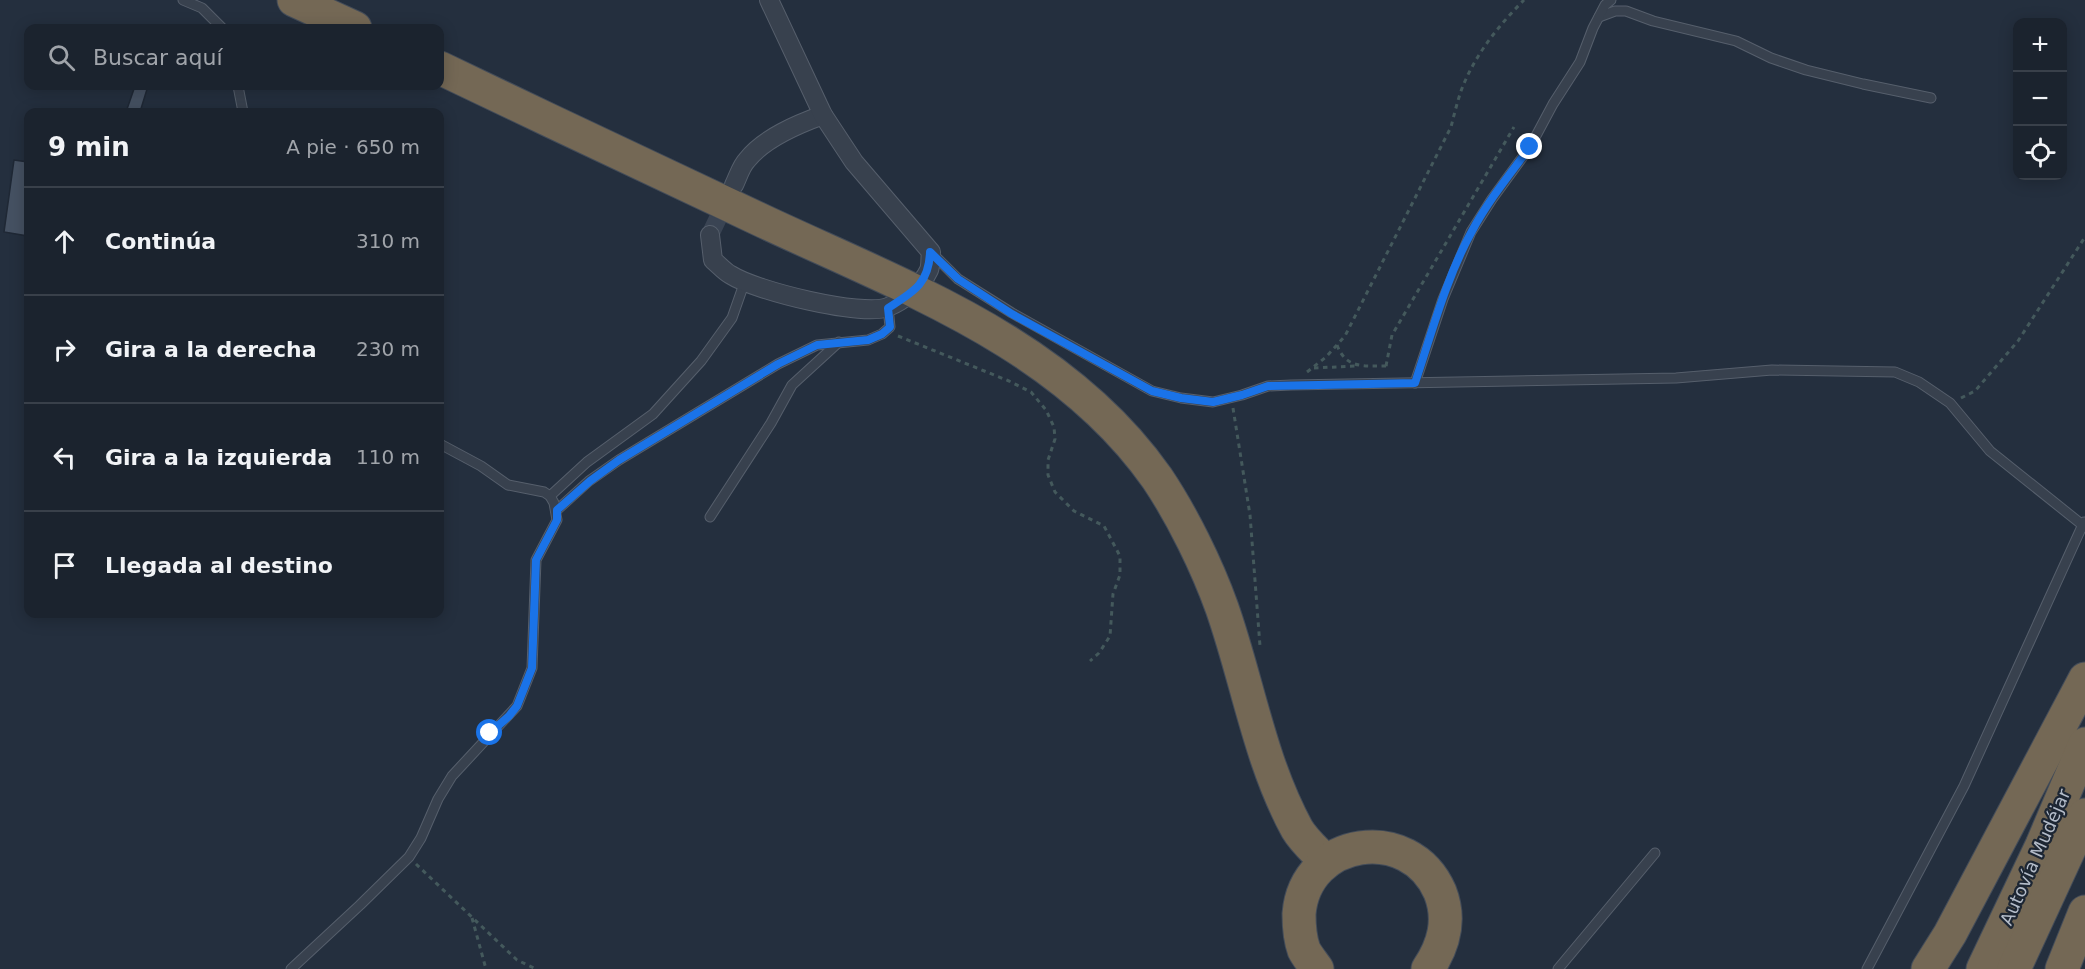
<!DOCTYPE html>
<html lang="es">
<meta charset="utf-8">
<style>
:root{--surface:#1b232e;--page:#242b36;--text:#f1f3f6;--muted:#a0a4aa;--line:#39404a}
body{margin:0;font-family:"DejaVu Sans",sans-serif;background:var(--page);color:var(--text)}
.controls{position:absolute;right:18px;top:18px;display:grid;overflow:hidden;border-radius:12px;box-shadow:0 3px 15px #0003}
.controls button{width:54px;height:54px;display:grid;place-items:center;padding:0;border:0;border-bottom:2px solid var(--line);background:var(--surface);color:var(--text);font:30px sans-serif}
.stop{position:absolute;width:18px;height:18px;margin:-14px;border:4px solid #1a73e8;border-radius:50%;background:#fff}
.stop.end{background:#1a73e8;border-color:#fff;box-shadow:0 2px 6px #0008}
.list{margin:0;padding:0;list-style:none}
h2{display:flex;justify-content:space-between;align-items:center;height:78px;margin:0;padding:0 24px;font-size:26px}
h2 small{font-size:20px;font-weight:400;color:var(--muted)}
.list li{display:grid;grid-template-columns:39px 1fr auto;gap:18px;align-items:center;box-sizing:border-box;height:108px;padding:0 24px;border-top:2px solid var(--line)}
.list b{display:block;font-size:22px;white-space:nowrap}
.list em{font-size:20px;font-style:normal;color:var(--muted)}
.icon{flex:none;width:33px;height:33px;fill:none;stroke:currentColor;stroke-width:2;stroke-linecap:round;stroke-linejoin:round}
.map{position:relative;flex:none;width:2085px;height:969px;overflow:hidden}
.search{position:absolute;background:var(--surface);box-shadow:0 3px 15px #0003;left:24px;top:24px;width:420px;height:66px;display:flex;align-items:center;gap:15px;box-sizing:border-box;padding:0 21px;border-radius:12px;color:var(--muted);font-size:22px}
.panel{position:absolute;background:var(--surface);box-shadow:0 3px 15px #0003;left:24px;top:108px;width:420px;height:510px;border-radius:12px}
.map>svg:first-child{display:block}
.building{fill:#455162;stroke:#1f2835;stroke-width:1.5}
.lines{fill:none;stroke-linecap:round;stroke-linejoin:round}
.street-tunnel{stroke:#3a4453;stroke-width:18;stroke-dasharray:18 9;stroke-linecap:butt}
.lane-casing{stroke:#565f6c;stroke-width:11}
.street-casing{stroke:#565f6c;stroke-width:20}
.highway-casing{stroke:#434c59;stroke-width:35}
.path{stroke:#44595c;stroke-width:3;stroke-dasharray:4.5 4.5;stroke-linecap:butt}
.lane{stroke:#38414e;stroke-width:9}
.street{stroke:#38414e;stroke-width:18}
.highway{stroke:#746855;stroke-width:33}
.route{stroke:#1a73e8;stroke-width:8}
.labels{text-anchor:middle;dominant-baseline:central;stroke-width:4.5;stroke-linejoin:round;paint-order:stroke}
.street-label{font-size:18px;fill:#b4bcc9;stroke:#1d2633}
</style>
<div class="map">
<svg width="2085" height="969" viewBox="0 0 2085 969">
<rect width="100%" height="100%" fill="#242f3e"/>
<g class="building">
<polygon points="135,86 148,86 140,112 126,112"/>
<polygon points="14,160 28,162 28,236 4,232"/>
</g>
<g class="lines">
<polyline class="street-tunnel" points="710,235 728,197"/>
<g class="lane-casing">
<g id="lane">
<polyline points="183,0 202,8 222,28"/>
<polyline points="1599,17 1615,11 1626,11 1653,21 1736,41 1771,58 1806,70 1863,84 1931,98"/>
<polyline points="238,86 243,112"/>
<polyline points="932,253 958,279 1012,313 1152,391 1181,398 1213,402 1242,395 1268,386 1291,385 1676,378 1772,370 1895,372 1919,382 1950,403 1990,451 2085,527"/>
<polyline points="1415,383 1443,299 1471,232 1492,199 1530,147 1553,104 1580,62 1593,28 1605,5 1611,0"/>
<polyline points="550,496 587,462 653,414 701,361 732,318 745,281"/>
<polyline points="557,510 589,481 619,460 778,364 817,345 868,340 882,334 890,327 888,307"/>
<polyline points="710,517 771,423 792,385 839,342"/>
<polyline points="291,969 360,905 409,857 421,838 438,799 452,776 517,706 532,668 536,560 557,520 554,503 550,496 544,492 508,485 481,466 440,444"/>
<polyline points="1558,969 1655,853"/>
<polyline points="1867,969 1964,786 2084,522"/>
</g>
</g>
<g class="street-casing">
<g id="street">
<path d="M734,185C738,177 741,166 747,160C764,138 798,124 823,115"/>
<path d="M710,235L713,260C719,265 725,272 731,275C756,291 862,317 888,307C904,301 922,285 929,270C931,265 930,257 931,252L854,162L823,115L769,0"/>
</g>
</g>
<g class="highway-casing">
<g id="highway">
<polyline points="294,0 355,28"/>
<path d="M440,68C548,120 657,171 765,222C906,288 1064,345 1157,478C1182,515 1207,566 1222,608C1248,682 1259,759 1297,829C1304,841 1317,852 1326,862"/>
<path d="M1317,969C1313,963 1307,956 1304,950C1300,939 1299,926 1299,914C1305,837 1410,822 1440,892C1451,920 1444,945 1428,969"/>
<polyline points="1928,969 1950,934 2085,679"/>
<polyline points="1983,969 2042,845 2085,744"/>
<polyline points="2014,969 2085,815"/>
<polyline points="2062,969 2085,912"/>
</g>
</g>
<g class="path">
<polyline points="898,336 1009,381 1031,392 1046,410 1054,427 1055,439 1048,460 1048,475 1055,492 1074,511 1104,526 1120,556 1120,575 1113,594 1110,636 1099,653 1090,661"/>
<path d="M1337,345C1346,369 1364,366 1386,366V368"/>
<polyline points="1386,366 1392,335 1514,127"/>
<polyline points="1314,368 1356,366"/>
<path d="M1307,372L1326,357L1345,336L1451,127C1454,115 1457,103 1461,91C1474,56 1498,26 1524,0"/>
<polyline points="1961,398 1975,391 2018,341 2085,237"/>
<polyline points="1233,408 1250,515 1260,646"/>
<polyline points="416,864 517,960 536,969"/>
<polyline points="472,918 486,969"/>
</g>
<use href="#lane" class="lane"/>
<use href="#street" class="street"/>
<use href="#highway" class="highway"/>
</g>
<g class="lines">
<path class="route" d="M490,733L509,716L517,706L532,668L536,560L557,520V510L590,481L619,460L778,364L817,345L868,340L882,334L890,327L888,308C913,292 929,284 930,252L958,279L1012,314L1152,391L1181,398L1213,402L1242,395L1268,386L1415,383C1432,332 1446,278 1472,231C1488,201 1510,174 1530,147"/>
</g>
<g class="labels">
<g class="street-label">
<text transform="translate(2035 857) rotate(-66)">Autovía Mudéjar</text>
</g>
</g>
</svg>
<div class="controls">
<button>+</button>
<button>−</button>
<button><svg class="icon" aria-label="locate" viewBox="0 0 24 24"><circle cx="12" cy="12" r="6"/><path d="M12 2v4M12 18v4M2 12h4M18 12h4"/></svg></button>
</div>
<div class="stop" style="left:490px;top:733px"></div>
<div class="stop end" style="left:1530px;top:147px"></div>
<div class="search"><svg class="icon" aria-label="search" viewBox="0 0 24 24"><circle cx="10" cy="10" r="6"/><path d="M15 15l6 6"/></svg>Buscar aquí</div>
<section class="panel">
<h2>9 min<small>A pie · 650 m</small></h2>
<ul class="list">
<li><svg class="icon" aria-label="ahead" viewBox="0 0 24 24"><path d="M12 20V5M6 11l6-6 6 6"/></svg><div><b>Continúa</b></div><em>310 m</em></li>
<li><svg class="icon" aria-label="right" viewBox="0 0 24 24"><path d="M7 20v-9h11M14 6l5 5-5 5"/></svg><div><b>Gira a la derecha</b></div><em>230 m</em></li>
<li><svg class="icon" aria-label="left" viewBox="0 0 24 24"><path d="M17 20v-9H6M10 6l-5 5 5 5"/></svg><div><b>Gira a la izquierda</b></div><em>110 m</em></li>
<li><svg class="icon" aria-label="arrive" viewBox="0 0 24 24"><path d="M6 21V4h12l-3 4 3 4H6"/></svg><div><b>Llegada al destino</b></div></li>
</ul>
</section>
</div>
